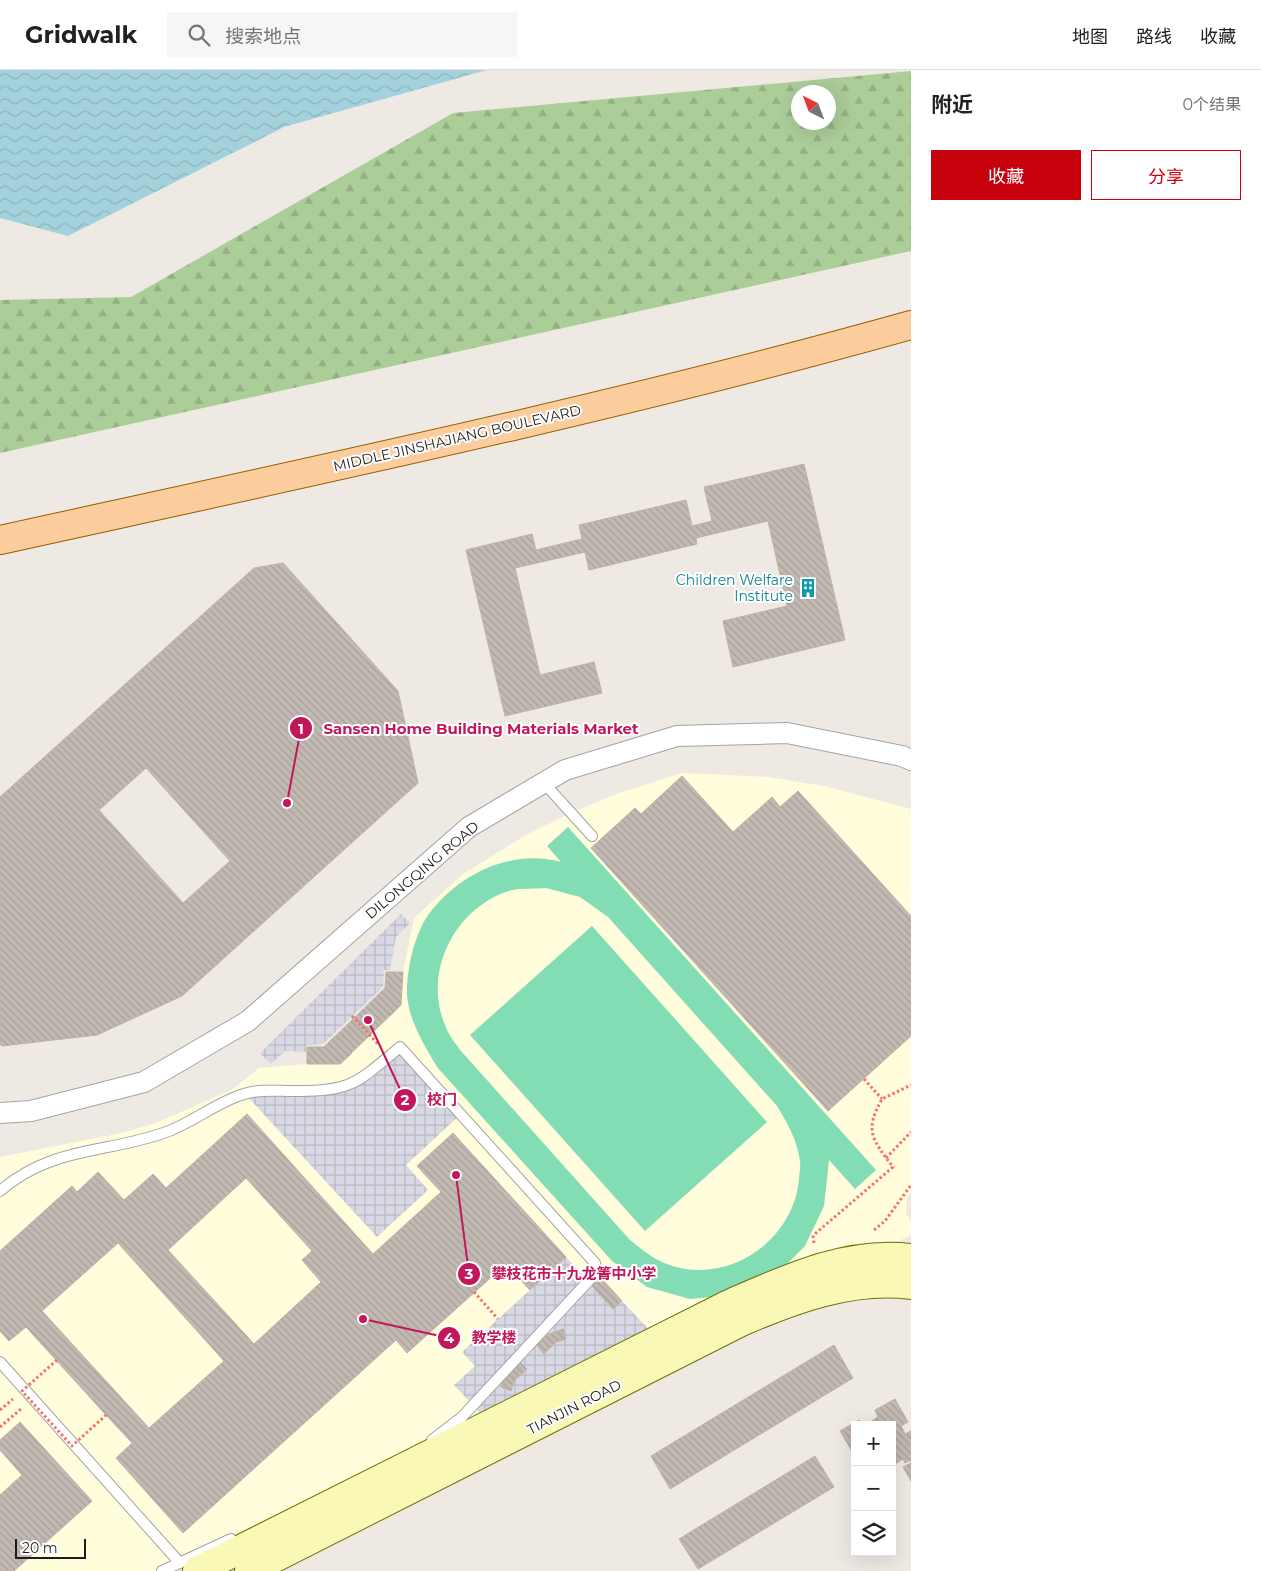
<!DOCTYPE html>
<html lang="zh">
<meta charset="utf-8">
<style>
:root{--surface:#fff;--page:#f6f6f6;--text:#202124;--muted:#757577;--line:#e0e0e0;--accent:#c8020d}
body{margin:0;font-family:Montserrat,"Noto Sans SC",sans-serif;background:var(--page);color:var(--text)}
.controls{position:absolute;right:15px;bottom:15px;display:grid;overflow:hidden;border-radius:0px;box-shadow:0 5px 20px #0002}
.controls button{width:45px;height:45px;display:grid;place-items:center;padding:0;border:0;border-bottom:1px solid var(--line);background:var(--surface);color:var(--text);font:25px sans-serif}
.compass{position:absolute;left:791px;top:15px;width:45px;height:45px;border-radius:50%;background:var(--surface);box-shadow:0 5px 20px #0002;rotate:318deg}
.scale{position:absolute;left:15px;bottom:12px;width:71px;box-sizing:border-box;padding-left:5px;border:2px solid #1d1d1d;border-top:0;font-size:14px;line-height:18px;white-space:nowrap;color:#1d1d1d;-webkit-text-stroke:4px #fff;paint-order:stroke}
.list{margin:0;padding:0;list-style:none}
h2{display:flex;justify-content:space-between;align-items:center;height:65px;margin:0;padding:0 20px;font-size:21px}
h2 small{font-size:16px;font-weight:400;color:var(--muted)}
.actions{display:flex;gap:10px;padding:15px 20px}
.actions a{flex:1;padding:11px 0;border:1px solid var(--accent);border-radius:0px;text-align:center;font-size:18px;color:var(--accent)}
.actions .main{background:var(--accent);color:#fff}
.icon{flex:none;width:28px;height:28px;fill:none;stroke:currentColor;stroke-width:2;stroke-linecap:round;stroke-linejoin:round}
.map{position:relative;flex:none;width:911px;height:1501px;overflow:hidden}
header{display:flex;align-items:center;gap:30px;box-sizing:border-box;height:70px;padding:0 25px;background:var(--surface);border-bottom:1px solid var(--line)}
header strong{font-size:24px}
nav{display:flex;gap:28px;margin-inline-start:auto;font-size:18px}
.search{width:350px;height:45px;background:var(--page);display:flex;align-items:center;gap:12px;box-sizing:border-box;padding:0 18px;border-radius:0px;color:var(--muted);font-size:19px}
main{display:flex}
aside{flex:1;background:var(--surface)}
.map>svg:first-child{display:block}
.education{fill:#fffddc}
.forest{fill:url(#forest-firs);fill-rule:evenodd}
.pitch{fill:#82ddb5;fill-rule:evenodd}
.plaza{fill:url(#plaza-grid);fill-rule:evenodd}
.water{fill:url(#water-waves)}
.building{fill:url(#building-back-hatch);stroke:#c0b0a6;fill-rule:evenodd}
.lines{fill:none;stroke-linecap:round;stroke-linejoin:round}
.service-casing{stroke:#a4a4a4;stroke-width:12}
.minor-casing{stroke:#a4a4a4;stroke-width:22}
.secondary-casing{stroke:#6d7306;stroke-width:30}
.primary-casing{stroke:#955c02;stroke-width:30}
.path{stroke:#f8726b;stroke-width:3;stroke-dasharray:2.5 2.5;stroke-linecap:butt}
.service{stroke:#fff;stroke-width:10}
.minor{stroke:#fff;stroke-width:20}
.secondary{stroke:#f9f8b7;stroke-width:28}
.primary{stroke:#fbcd9c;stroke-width:28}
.path-bridge{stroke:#f8726b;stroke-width:3;stroke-dasharray:2.5 2.5;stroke-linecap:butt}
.labels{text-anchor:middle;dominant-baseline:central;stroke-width:4;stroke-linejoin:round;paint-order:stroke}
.street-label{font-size:14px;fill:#1d1d1d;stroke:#fff}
.culture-label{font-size:14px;fill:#0d838f;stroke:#fff;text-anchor:end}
.leader{fill:none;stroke:#c2185b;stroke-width:2}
.callout-dot{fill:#c2185b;stroke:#fff;stroke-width:2}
.mark-label{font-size:15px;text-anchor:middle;font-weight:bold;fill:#fff}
.callout-label{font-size:15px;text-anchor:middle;font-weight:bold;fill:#c2185b;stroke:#fff;stroke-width:4;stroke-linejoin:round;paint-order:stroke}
</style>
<header>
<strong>Gridwalk</strong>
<div class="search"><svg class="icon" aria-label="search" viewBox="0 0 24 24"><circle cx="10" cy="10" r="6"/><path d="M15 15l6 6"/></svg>搜索地点</div>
<nav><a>地图</a><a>路线</a><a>收藏</a></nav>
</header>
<main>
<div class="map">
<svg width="911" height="1501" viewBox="0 0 911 1501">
<defs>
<pattern id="forest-firs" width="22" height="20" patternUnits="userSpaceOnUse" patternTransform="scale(1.25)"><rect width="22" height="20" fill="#abcd98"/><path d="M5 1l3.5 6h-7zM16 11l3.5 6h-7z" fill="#93b083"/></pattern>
<pattern id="plaza-grid" width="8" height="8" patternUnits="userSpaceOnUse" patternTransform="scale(1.25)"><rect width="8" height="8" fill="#d8d8e4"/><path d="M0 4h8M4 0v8" fill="none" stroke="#b9b9c3"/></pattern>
<pattern id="water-waves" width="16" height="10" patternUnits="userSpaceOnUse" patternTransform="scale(1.25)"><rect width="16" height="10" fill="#a4d2dc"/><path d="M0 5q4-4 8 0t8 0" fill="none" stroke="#8db4bc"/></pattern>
<pattern id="building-back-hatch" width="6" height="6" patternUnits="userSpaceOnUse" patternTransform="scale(1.25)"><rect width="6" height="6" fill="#c3b9b3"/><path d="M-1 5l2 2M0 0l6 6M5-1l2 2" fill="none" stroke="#a79f9a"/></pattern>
</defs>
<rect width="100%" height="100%" fill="#eeeae3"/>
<polygon class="education" points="682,703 768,707 824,716 911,739 911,1123 907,1128 906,1143 911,1151 911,1165 899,1171 857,1174 655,1266 622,1231 566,1269 556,1272 510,1321 488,1352 176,1501 0,1501 0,1087 122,1063 156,1053 233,1019 259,998 307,994 307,977 324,977 385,918 386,902 403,902 414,848 463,804 526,765 571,743 616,724"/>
<path class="forest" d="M911,1V181L0,383V230L131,227L453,43ZM798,22H828V52H798Z"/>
<g class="pitch">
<path d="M568,757L876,1100L855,1119L829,1090L824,1136L805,1176L774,1207L734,1225L690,1229L647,1217L612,1191L437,997C424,974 408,950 407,923C407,897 415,860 432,840C463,802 513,779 561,792L547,776ZM546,818L580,827L608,847L777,1036C788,1054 797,1070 800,1091C801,1097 799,1104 799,1110C792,1176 719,1221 658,1190C648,1185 639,1177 630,1170L461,981C455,973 448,964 445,955C422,901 456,836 512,820C522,818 535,819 546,818Z"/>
<polygon points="592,856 767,1052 645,1161 470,965"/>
</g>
<g class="plaza">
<polygon points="401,844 410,853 396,867 390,900 384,900 383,917 323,974 306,975 306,982 285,981 271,994 260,983"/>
<polygon points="400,977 461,1044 406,1095 428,1120 377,1167 244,1023 346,1018"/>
<path d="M566,1187L613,1238L622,1231L655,1266L490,1354L454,1315L475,1296L462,1282ZM563,1260L566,1269L556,1272L544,1284L536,1276L549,1264ZM519,1291L527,1299L514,1311L510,1321L501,1317L506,1303Z"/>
</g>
<polygon class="water" points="0,0 487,0 284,57 68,166 0,148"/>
<g class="building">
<polygon points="804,394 845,570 733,597 723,551 787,536 768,451 696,468 697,474 589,500 585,482 515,498 540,605 594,592 602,623 505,646 466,480 532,464 536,480 582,469 579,455 686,430 692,456 712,451 704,417"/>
<path d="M283,493L398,621L418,713L182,926L97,965L2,976L0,974V727L254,498ZM146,698L230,791L183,833L99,740Z"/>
<polygon points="682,706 733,762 772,727 780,737 798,721 911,846 911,966 828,1041 591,778 635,738 641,744"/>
<polygon points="386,902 403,902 401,935 390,946 374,929 385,918"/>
<polygon points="385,918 401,935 340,994 324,977"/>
<polygon points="335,966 352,983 340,994 307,994 307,977 324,977"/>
<path d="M247,1044L373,1184L441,1122L417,1096L453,1063L566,1187L530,1220L506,1194L407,1283L396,1270L183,1463L116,1388L132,1373L106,1345L26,1257L9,1271L0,1261V1181L72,1116L77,1122L98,1102L124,1130L153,1104L166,1118ZM246,1108L312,1181L302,1190L321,1212L254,1274L168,1180ZM118,1173L224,1291L149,1358L42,1241Z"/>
<polygon points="601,1208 622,1231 613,1239 592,1216"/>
<polygon points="563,1259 566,1269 556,1272 544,1284 536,1275 549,1264"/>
<polygon points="834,1275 853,1308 670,1419 651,1386"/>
<polygon points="519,1291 527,1299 514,1311 511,1321 501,1317 506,1303"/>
<polygon points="895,1329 908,1352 901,1356 905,1364 911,1361 911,1390 905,1393 903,1389 892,1396 892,1355 865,1355 878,1347 875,1340"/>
<polygon points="859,1350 862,1355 855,1355 853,1383 840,1361"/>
<polygon points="20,1352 92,1431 14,1501 0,1501 0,1425 22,1405 0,1380 0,1370"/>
<polygon points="815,1386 834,1417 698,1499 679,1469"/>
<polygon points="911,1393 911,1411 903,1397"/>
</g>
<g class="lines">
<g class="service-casing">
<g id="service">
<polyline points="544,713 592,766"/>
<path d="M0,1121C53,1075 109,1084 169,1061C195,1051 217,1032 244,1024C259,1019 277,1021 293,1021C351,1022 357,1013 400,977L595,1193V1204L462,1347L432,1370"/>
<polyline points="0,1292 180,1493"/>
<polyline points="162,1501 231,1469"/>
</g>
</g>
<g class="minor-casing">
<polyline id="minor" points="0,1043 31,1041 144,1012 248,951 469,757 565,700 677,666 787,663 902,686 911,690"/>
</g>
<g class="secondary-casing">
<g id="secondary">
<path d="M197,1501L729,1234C786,1209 847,1180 911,1188"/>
<path d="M249,1501L739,1253C791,1230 852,1207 911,1215"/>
</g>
</g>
<g class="primary-casing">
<path id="primary" d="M0,470C305,403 611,339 911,255"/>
</g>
<g class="path">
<polyline points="352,946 378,974"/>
<polyline points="864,1009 882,1029"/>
<polyline points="886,1088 911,1062"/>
<polyline points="874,1160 885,1151 911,1115"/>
<path d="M814,1173L813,1167L816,1163L893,1097C872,1069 864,1061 882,1029L911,1015"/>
<polyline points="474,1222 498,1249"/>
<polyline points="0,1340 13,1329"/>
<polyline points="0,1357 21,1339"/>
</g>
<use href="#service" class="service"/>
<use href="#minor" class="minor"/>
<use href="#secondary" class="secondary"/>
<use href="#primary" class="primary"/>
<polyline class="path-bridge" points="57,1290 22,1321 72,1376 106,1345"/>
</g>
<defs>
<g id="building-bare" transform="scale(1.5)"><path d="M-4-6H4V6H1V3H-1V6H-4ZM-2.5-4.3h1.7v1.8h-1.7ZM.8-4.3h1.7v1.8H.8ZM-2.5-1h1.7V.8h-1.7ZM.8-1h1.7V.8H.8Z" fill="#0f9aa8" stroke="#fff" stroke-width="2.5" paint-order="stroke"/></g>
</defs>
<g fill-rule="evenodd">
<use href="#building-bare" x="808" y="518"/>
</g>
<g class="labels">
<g class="street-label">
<text transform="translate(457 368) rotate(-13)">MIDDLE JINSHAJIANG BOULEVARD</text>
<text transform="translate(422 800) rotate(-40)">DILONGQING ROAD</text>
<text transform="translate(574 1337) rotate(-27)">TIANJIN ROAD</text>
</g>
<g class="culture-label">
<text x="793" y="510">Children Welfare<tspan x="793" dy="16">Institute</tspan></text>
</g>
</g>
<path class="leader" d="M287 733L301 658M368 950L405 1030M456 1105L469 1204M363 1249L449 1268"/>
<g class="callout-dot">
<circle cx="287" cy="733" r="5"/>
<circle cx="368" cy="950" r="5"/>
<circle cx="456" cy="1105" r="5"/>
<circle cx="363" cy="1249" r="5"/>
<circle cx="301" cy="658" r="12"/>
<circle cx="405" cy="1030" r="12"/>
<circle cx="469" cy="1204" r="12"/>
<circle cx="449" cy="1268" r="12"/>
</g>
<g class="mark-label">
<text x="301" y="664">1</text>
<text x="405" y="1035">2</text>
<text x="469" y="1209">3</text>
<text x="449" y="1273">4</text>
</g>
<g class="callout-label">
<text x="481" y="664">Sansen Home Building Materials Market</text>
<text x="442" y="1035">校门</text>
<text x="574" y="1209">攀枝花市十九龙箐中小学</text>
<text x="494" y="1273">教学楼</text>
</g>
</svg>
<div class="controls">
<button>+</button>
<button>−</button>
<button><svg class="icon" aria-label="layers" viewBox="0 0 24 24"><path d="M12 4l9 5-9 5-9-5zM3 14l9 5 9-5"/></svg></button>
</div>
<svg class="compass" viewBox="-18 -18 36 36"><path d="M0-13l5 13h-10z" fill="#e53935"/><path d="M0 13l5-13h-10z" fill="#757577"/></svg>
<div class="scale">20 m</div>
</div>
<aside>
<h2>附近<small>0个结果</small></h2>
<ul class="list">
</ul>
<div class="actions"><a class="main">收藏</a><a>分享</a></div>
</aside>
</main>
